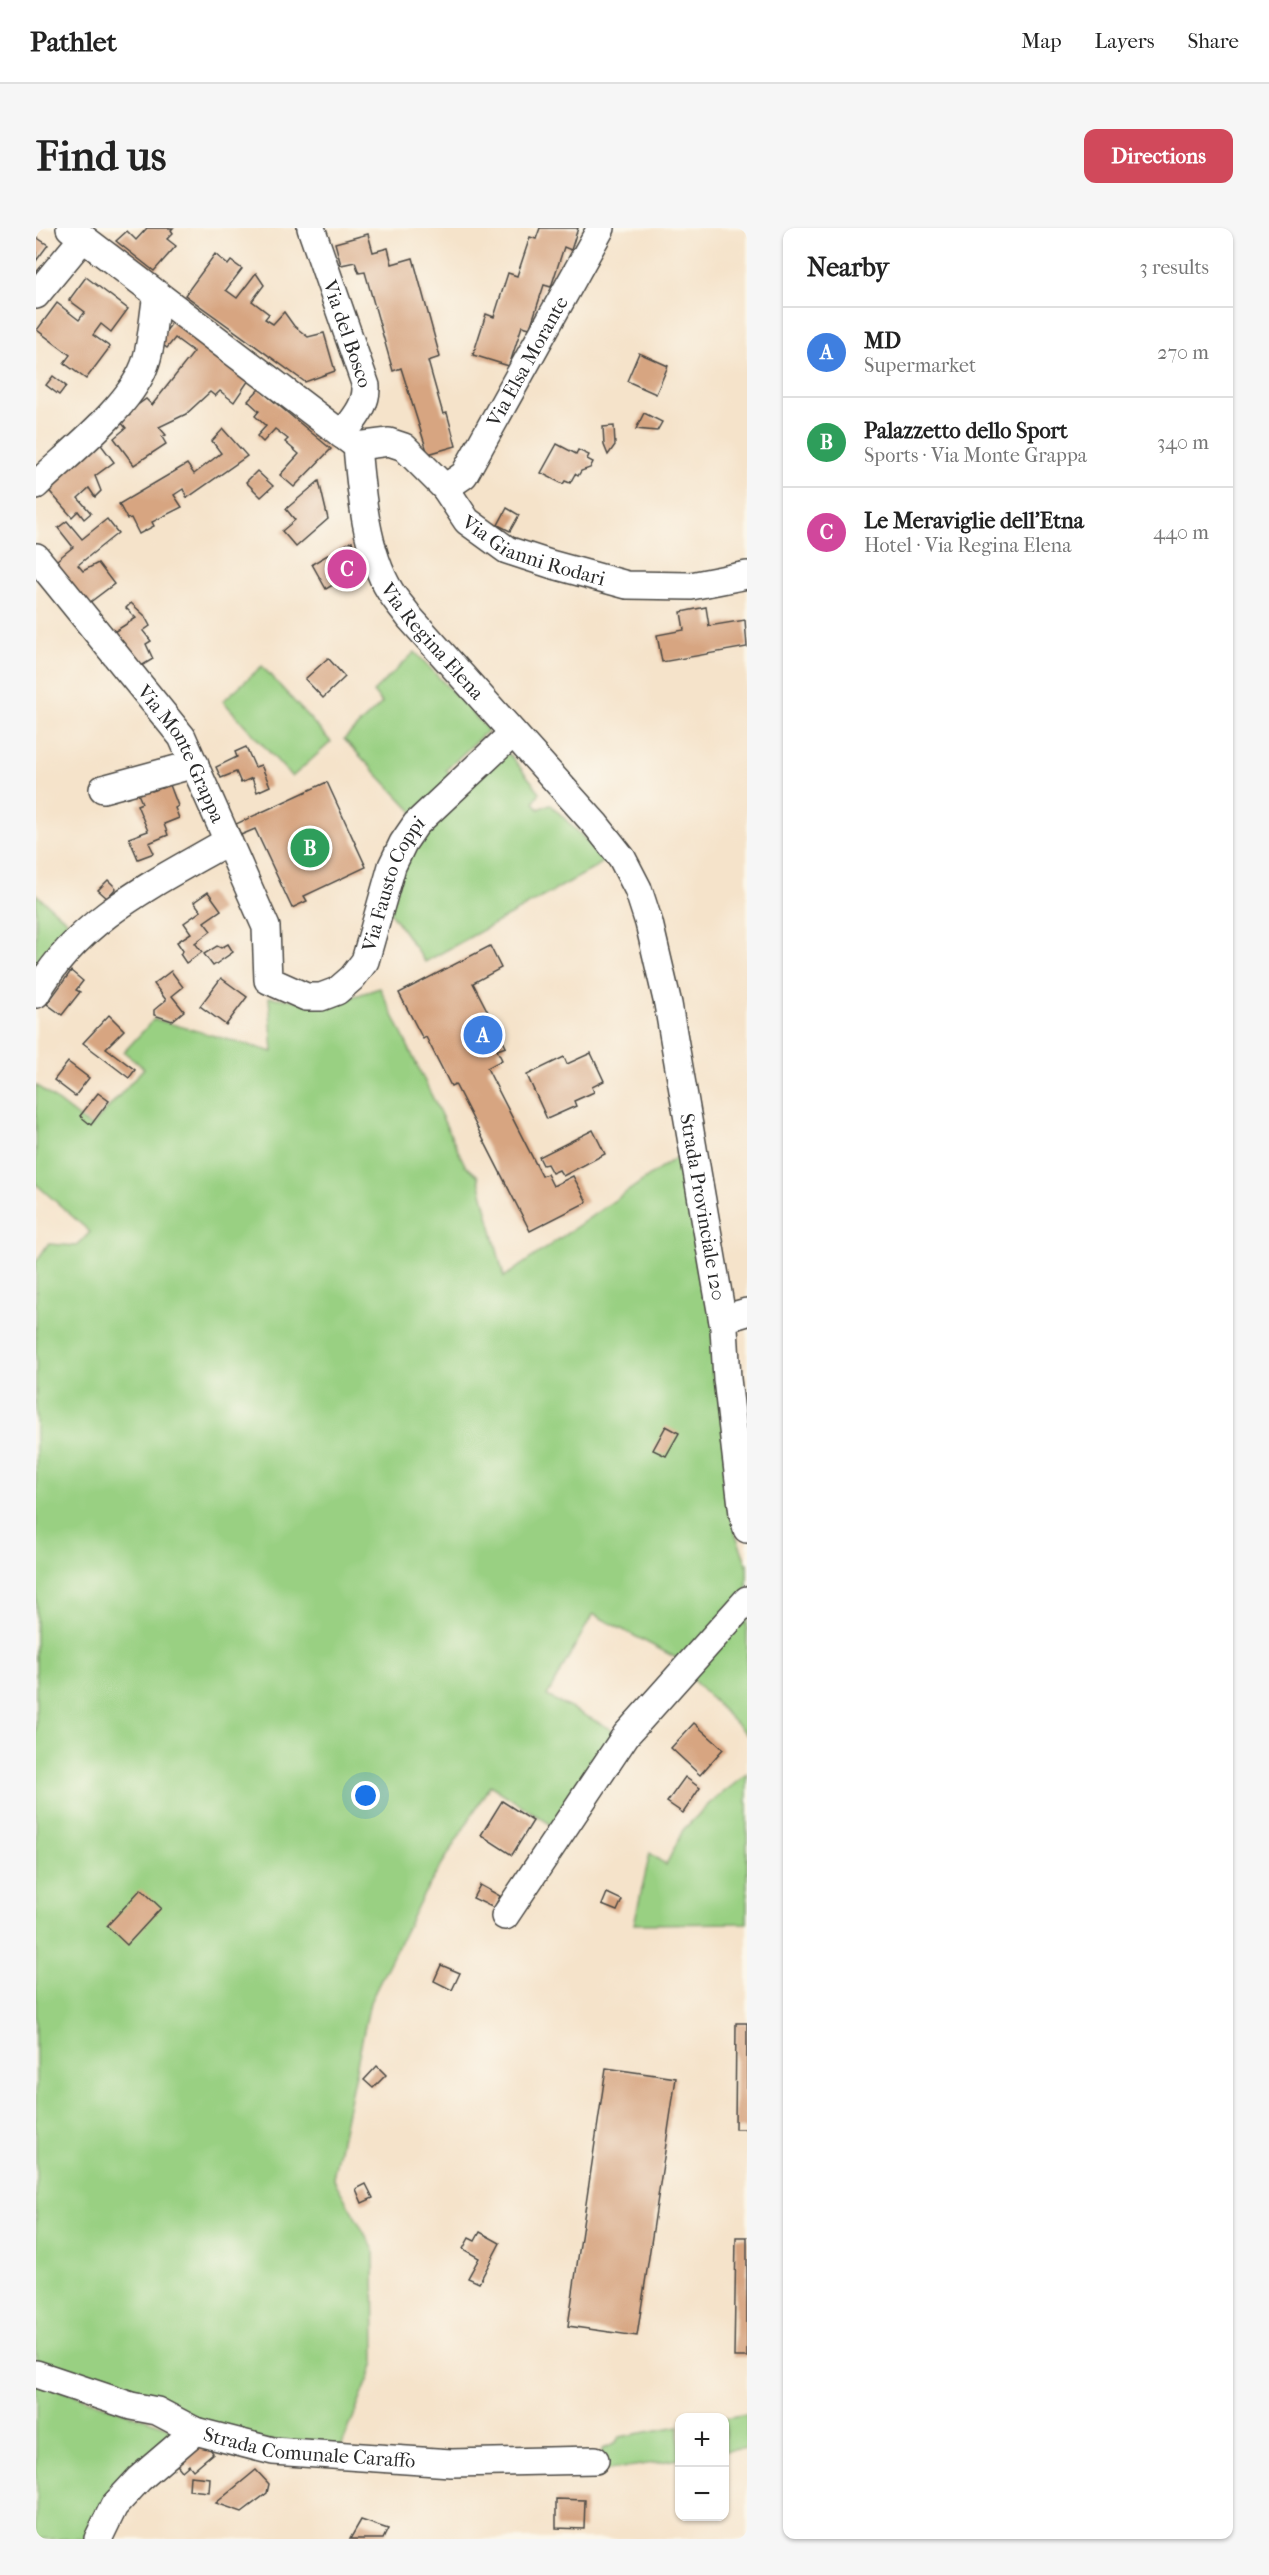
<!DOCTYPE html>
<meta charset="utf-8">
<style>
:root{--surface:#fff;--page:#f6f6f6;--text:#222;--muted:#767676;--line:#e0e0e0;--accent:#d1495b}
body{margin:0;font-family:"IM FELL French Canon",serif;background:var(--page);color:var(--text)}
.controls{position:absolute;right:18px;bottom:18px;display:grid;overflow:hidden;border-radius:12px;box-shadow:0 2px 4px #0004}
.controls button{width:54px;height:54px;display:grid;place-items:center;padding:0;border:0;border-bottom:2px solid var(--line);background:var(--surface);color:var(--text);font:30px sans-serif}
.you{position:absolute;left:330px;top:1568px;width:21px;height:21px;margin:-15px;border:4px solid #fff;border-radius:50%;background:#1a73e8;box-shadow:0 0 0 9px #1a73e833}
.badge{display:grid;place-items:center;width:39px;height:39px;border-radius:50%;background:var(--accent);color:#fff;font-size:20px;font-weight:700}
.pin{position:absolute;translate:-50% -50%;border:3px solid #fff;box-shadow:0 2px 6px #0006}
.list{margin:0;padding:0;list-style:none}
h2{display:flex;justify-content:space-between;align-items:center;height:78px;margin:0;padding:0 24px;font-size:26px}
h2 small{font-size:20px;font-weight:400;color:var(--muted)}
.list li{display:grid;grid-template-columns:39px 1fr auto;gap:18px;align-items:center;box-sizing:border-box;height:90px;padding:0 24px;border-top:2px solid var(--line)}
.list b{display:block;font-size:22px;white-space:nowrap}
.list p{margin:0;font-size:20px;white-space:nowrap;color:var(--muted)}
.list em{font-size:20px;font-style:normal;color:var(--muted)}
.map{position:relative;flex:none;width:711px;height:2311px;overflow:hidden;border-radius:12px}
header{display:flex;align-items:center;gap:36px;box-sizing:border-box;height:84px;padding:0 30px;background:var(--surface);border-bottom:2px solid var(--line)}
header strong{font-size:28px}
nav{display:flex;gap:33px;margin-inline-start:auto;font-size:21px}
.intro{display:flex;align-items:center;justify-content:space-between;box-sizing:border-box;height:144px;padding:0 36px}
h1{margin:0;font-size:42px}
.button{padding:15px 27px;border-radius:12px;background:var(--accent);color:#fff;font-size:21px;font-weight:700}
main{display:flex;gap:36px;padding:0 36px}
aside{flex:1;background:var(--surface);border-radius:12px;box-shadow:0 2px 4px #0004}
.map>svg:first-child{display:block}
.green{fill:#99d082;stroke:#627e56;stroke-width:1.5}
.building{fill:#d7a581}
.lines{fill:none;stroke-linecap:round;stroke-linejoin:round}
.minor-casing{stroke:#494743;stroke-width:30}
.minor{stroke:#fff;stroke-width:27}
.labels{text-anchor:middle;dominant-baseline:central;stroke-width:4.5;stroke-linejoin:round;paint-order:stroke}
.street-label{font-size:20px;fill:#2b2b2b;stroke:#fbf7ec}
</style>
<header>
<strong>Pathlet</strong>
<nav><a>Map</a><a>Layers</a><a>Share</a></nav>
</header>
<div class="intro"><h1>Find us</h1><a class="button">Directions</a></div>
<main>
<div class="map">
<svg width="711" height="2311" viewBox="0 0 711 2311">
<rect width="100%" height="100%" fill="#fbf7ec"/>
<filter id="ink" filterUnits="userSpaceOnUse"><feTurbulence type="fractalNoise" baseFrequency=".0167" numOctaves="2"/><feDisplacementMap in="SourceGraphic" scale="12" xChannelSelector="R" yChannelSelector="G"/><feConvolveMatrix kernelMatrix="1 2 1 2 8 2 1 2 1" color-interpolation-filters="sRGB"/></filter>
<filter id="wash" filterUnits="userSpaceOnUse"><feTurbulence type="fractalNoise" baseFrequency=".008" numOctaves="4" result="noise"/><feDisplacementMap in="SourceGraphic" scale="24" xChannelSelector="R" yChannelSelector="G"/><feGaussianBlur stdDeviation="1.35" result="paint"/><feColorMatrix in="noise" values="0 0 0 0 0 0 0 0 0 0 0 0 0 0 0 0 0 1.4 0 .05"/><feComposite in="paint" operator="in"/></filter>
<g filter="url(#wash)">
<rect width="100%" height="100%" fill="#f5e3ca"/>
<g class="green">
<polygon points="379,424 452,502 410,542 418,550 379,586 308,511 346,475 337,464"/>
<polygon points="226,438 295,514 256,549 187,473"/>
<polygon points="465,525 474,527 504,564 498,574 503,581 514,576 570,632 557,641 389,734 354,684 376,611"/>
<polygon points="0,666 39,700 0,750"/>
<polygon points="344,760 429,937 442,948 468,1049 641,929 680,1106 700,1307 711,1337 711,1362 648,1434 557,1386 511,1468 581,1504 517,1598 454,1557 386,1669 334,1774 297,1950 338,2022 339,2135 305,2220 214,2211 0,2135 0,1034 12,1016 41,1018 54,1004 0,956 0,857 55,899 108,840 88,824 118,791 237,824 233,769 294,776"/>
<polygon points="711,1383 711,1507 654,1449"/>
<polygon points="711,1546 711,1695 598,1696 614,1625 630,1637 647,1602 674,1575"/>
<polygon points="0,2154 142,2202 57,2311 0,2311"/>
<polygon points="711,2186 711,2220 689,2223 689,2190"/>
<polygon points="643,2198 643,2231 567,2243 566,2221 579,2216 584,2209"/>
</g>
<g id="blocks">
<g class="building">
<polygon points="111,0 137,0 135,2 137,5 131,11 140,18 118,43 80,13 91,3 100,12"/>
<polygon points="504,0 542,0 535,22 528,19 515,59 508,57 494,100 486,98 473,138 437,127 450,86 458,89 472,45 481,48 494,9 500,11"/>
<polygon points="332,6 337,24 352,20 356,36 377,30 404,129 392,133 407,186 411,185 420,218 392,226 365,140 357,143 329,44 323,45 319,34 305,37 299,15"/>
<polygon points="0,9 12,17 0,33"/>
<polygon points="179,26 192,37 195,33 206,41 190,62 201,70 220,45 228,57 216,73 233,86 229,91 237,96 248,84 258,98 272,109 288,105 299,143 269,154 149,67"/>
<polygon points="50,49 92,81 75,104 65,96 57,107 74,119 50,151 28,135 34,127 1,102 21,75 43,92 49,84 33,72"/>
<polygon points="137,94 213,152 198,174 184,163 179,168 174,164 150,186 123,199 130,207 126,209 130,216 98,237 78,210 90,200 85,194 94,187 92,184 110,171 116,177 158,124 139,110 131,120 122,113"/>
<polygon points="603,125 632,138 620,166 591,153"/>
<polygon points="17,148 30,158 23,167 10,157"/>
<polygon points="223,161 295,221 258,259 244,247 263,226 249,214 252,211 239,201 227,214 221,208 230,198 219,188 223,183 212,173"/>
<polygon points="608,185 626,194 621,203 600,201"/>
<polygon points="578,198 579,217 572,227 568,217 567,199"/>
<polygon points="187,201 211,228 151,270 147,261 138,267 146,279 116,294 118,298 103,306 95,290 91,291 83,276 151,236 158,246 185,225 176,213"/>
<polygon points="60,210 78,234 59,248 65,263 59,269 53,260 42,270 55,285 48,291 42,283 36,289 9,258"/>
<polygon points="521,216 540,226 542,222 553,227 551,231 557,234 554,240 545,243 542,248 539,246 534,255 529,253 527,256 505,245"/>
<polygon points="221,243 237,258 225,269 210,254"/>
<polygon points="283,253 292,291 260,319 246,303 259,292 250,281"/>
<polygon points="471,280 483,287 474,303 462,297"/>
<polygon points="71,291 82,305 42,337 47,343 62,335 78,356 49,378 16,336 37,319 22,300 31,293 46,311"/>
<polygon points="316,313 324,341 290,361 276,336"/>
<polygon points="95,375 108,387 114,398 107,403 115,413 110,416 117,431 100,441 73,407 100,390 90,380"/>
<polygon points="670,379 673,398 709,392 711,419 626,434 621,407 648,402 645,384"/>
<polygon points="292,430 309,449 287,470 269,451"/>
<polygon points="210,519 219,539 225,537 234,558 221,564 216,550 205,555 200,544 185,550 180,539 201,529 199,524"/>
<polygon points="291,554 330,639 268,668 271,673 256,680 219,601 205,607 200,596"/>
<polygon points="134,557 142,578 139,580 143,590 128,596 132,607 113,615 118,625 102,631 93,610 112,603 101,577 106,575 100,561 114,558 116,563"/>
<polygon points="72,652 80,660 71,670 62,662"/>
<polygon points="172,664 185,682 168,694 175,703 159,715 166,724 150,735 144,726 147,723 141,714 155,705 148,695 165,683 158,674"/>
<polygon points="192,716 197,724 177,738 168,726 181,718 185,720"/>
<polygon points="454,718 465,740 437,755 470,819 461,822 466,832 451,840 506,948 511,946 517,958 537,948 551,974 494,1003 419,856 415,858 390,809 387,811 363,765"/>
<polygon points="35,743 47,753 40,762 44,764 26,787 11,776"/>
<polygon points="135,743 147,759 136,768 148,783 136,793 118,787 118,782 130,772 118,756"/>
<polygon points="185,750 211,769 190,797 164,778"/>
<polygon points="73,787 88,802 70,820 99,842 93,850 47,815"/>
<polygon points="555,825 568,853 556,859 558,864 538,873 540,878 511,891 491,847 528,829 531,836"/>
<polygon points="32,834 53,850 39,868 18,852"/>
<polygon points="62,865 73,873 55,897 44,888"/>
<polygon points="557,902 569,926 527,948 523,942 516,945 511,936 507,937 503,929"/>
<polygon points="630,1198 643,1205 630,1228 617,1222"/>
<polygon points="658,1495 687,1521 664,1547 635,1520"/>
<polygon points="649,1549 664,1560 647,1585 631,1574"/>
<polygon points="466,1573 497,1593 476,1627 445,1607"/>
<polygon points="444,1657 464,1668 458,1680 437,1670"/>
<polygon points="105,1661 125,1680 91,1717 71,1698"/>
<polygon points="571,1665 586,1672 581,1683 566,1677"/>
<polygon points="405,1737 424,1745 416,1762 398,1753"/>
<polygon points="700,1795 711,1795 711,1901 699,1901"/>
<polygon points="341,1838 350,1847 337,1860 328,1852"/>
<polygon points="570,1840 640,1850 601,2108 532,2098"/>
<polygon points="330,1956 337,1970 326,1975 320,1961"/>
<polygon points="444,2004 464,2015 443,2055 432,2050 443,2030 427,2021 433,2010 439,2013"/>
<polygon points="700,2009 711,2009 711,2129 698,2129"/>
<polygon points="162,2213 173,2219 177,2225 157,2242 153,2237 146,2243 138,2233"/>
<polygon points="220,2242 233,2256 231,2265 206,2284 180,2275"/>
<polygon points="154,2248 174,2250 173,2264 153,2262"/>
<polygon points="520,2271 549,2272 548,2301 520,2300"/>
<polygon points="325,2292 352,2301 347,2311 314,2311"/>
</g>
</g>
</g>
<g filter="url(#ink)">
<use href="#blocks" fill-opacity="0" stroke="#494743" stroke-width="1.5"/>
<g class="lines">
<g class="minor-casing">
<g id="minor">
<path id="s1" d="M34,0L321,218C325,264 330,324 354,363C360,373 368,381 374,390L560,597L586,630L602,661L613,695L632,776L688,1100L691,1151L707,1286L711,1301"/>
<path id="s2" d="M275,0L330,158C331,178 317,192 306,207"/>
<polyline points="0,67 47,10"/>
<path id="s3" d="M321,218L353,214L368,219L409,260L431,293L471,322L514,336L591,357L655,358L711,347"/>
<path d="M0,257C32,226 92,180 108,139C116,120 117,88 121,67"/>
<path id="s4" d="M409,260L428,247L565,0"/>
<path id="s5" d="M0,329L146,509L230,699L232,752L270,769H285L301,763L316,750L329,733L356,638L367,615L380,596L476,506"/>
<polyline points="67,561 159,536"/>
<path d="M0,766C41,691 121,654 192,613"/>
<polyline points="687,1091 711,1084"/>
<polyline points="469,1688 590,1507 711,1372"/>
<path id="s6" d="M0,2146L95,2178L121,2183L159,2203L237,2223L415,2235L559,2232"/>
<polyline points="62,2311 78,2278 103,2251 159,2203"/>
</g>
</g>
<use href="#minor" class="minor"/>
</g>
</g>
<g class="labels">
<g class="street-label">
<text stroke="none"><textPath href="#s2" startOffset="112">Via del Bosco</textPath></text>
<text stroke="none"><textPath href="#s4" startOffset="153">Via Elsa Morante</textPath></text>
<text stroke="none"><textPath href="#s3" startOffset="220">Via Gianni Rodari</textPath></text>
<text stroke="none"><textPath href="#s1" startOffset="576">Via Regina Elena</textPath></text>
<text stroke="none"><textPath href="#s5" startOffset="246">Via Monte Grappa</textPath></text>
<text stroke="none"><textPath href="#s5" startOffset="690">Via Fausto Coppi</textPath></text>
<text stroke="none"><textPath href="#s1" startOffset="1224">Strada Provinciale 120</textPath></text>
<text stroke="none"><textPath href="#s6" startOffset="286">Strada Comunale Caraffo</textPath></text>
</g>
</g>
</svg>
<div class="controls">
<button>+</button>
<button>−</button>
</div>
<div class="you"></div>
<div class="pin badge" style="left:447px;top:807px;background:#3f7fe0">A</div>
<div class="pin badge" style="left:274px;top:620px;background:#2e9e5b">B</div>
<div class="pin badge" style="left:311px;top:341px;background:#d1479c">C</div>
</div>
<aside>
<h2>Nearby<small>3 results</small></h2>
<ul class="list">
<li><span class="badge" style="background:#3f7fe0">A</span><div><b>MD</b><p>Supermarket</p></div><em>270 m</em></li>
<li><span class="badge" style="background:#2e9e5b">B</span><div><b>Palazzetto dello Sport</b><p>Sports · Via Monte Grappa</p></div><em>340 m</em></li>
<li><span class="badge" style="background:#d1479c">C</span><div><b>Le Meraviglie dell'Etna</b><p>Hotel · Via Regina Elena</p></div><em>440 m</em></li>
</ul>
</aside>
</main>
